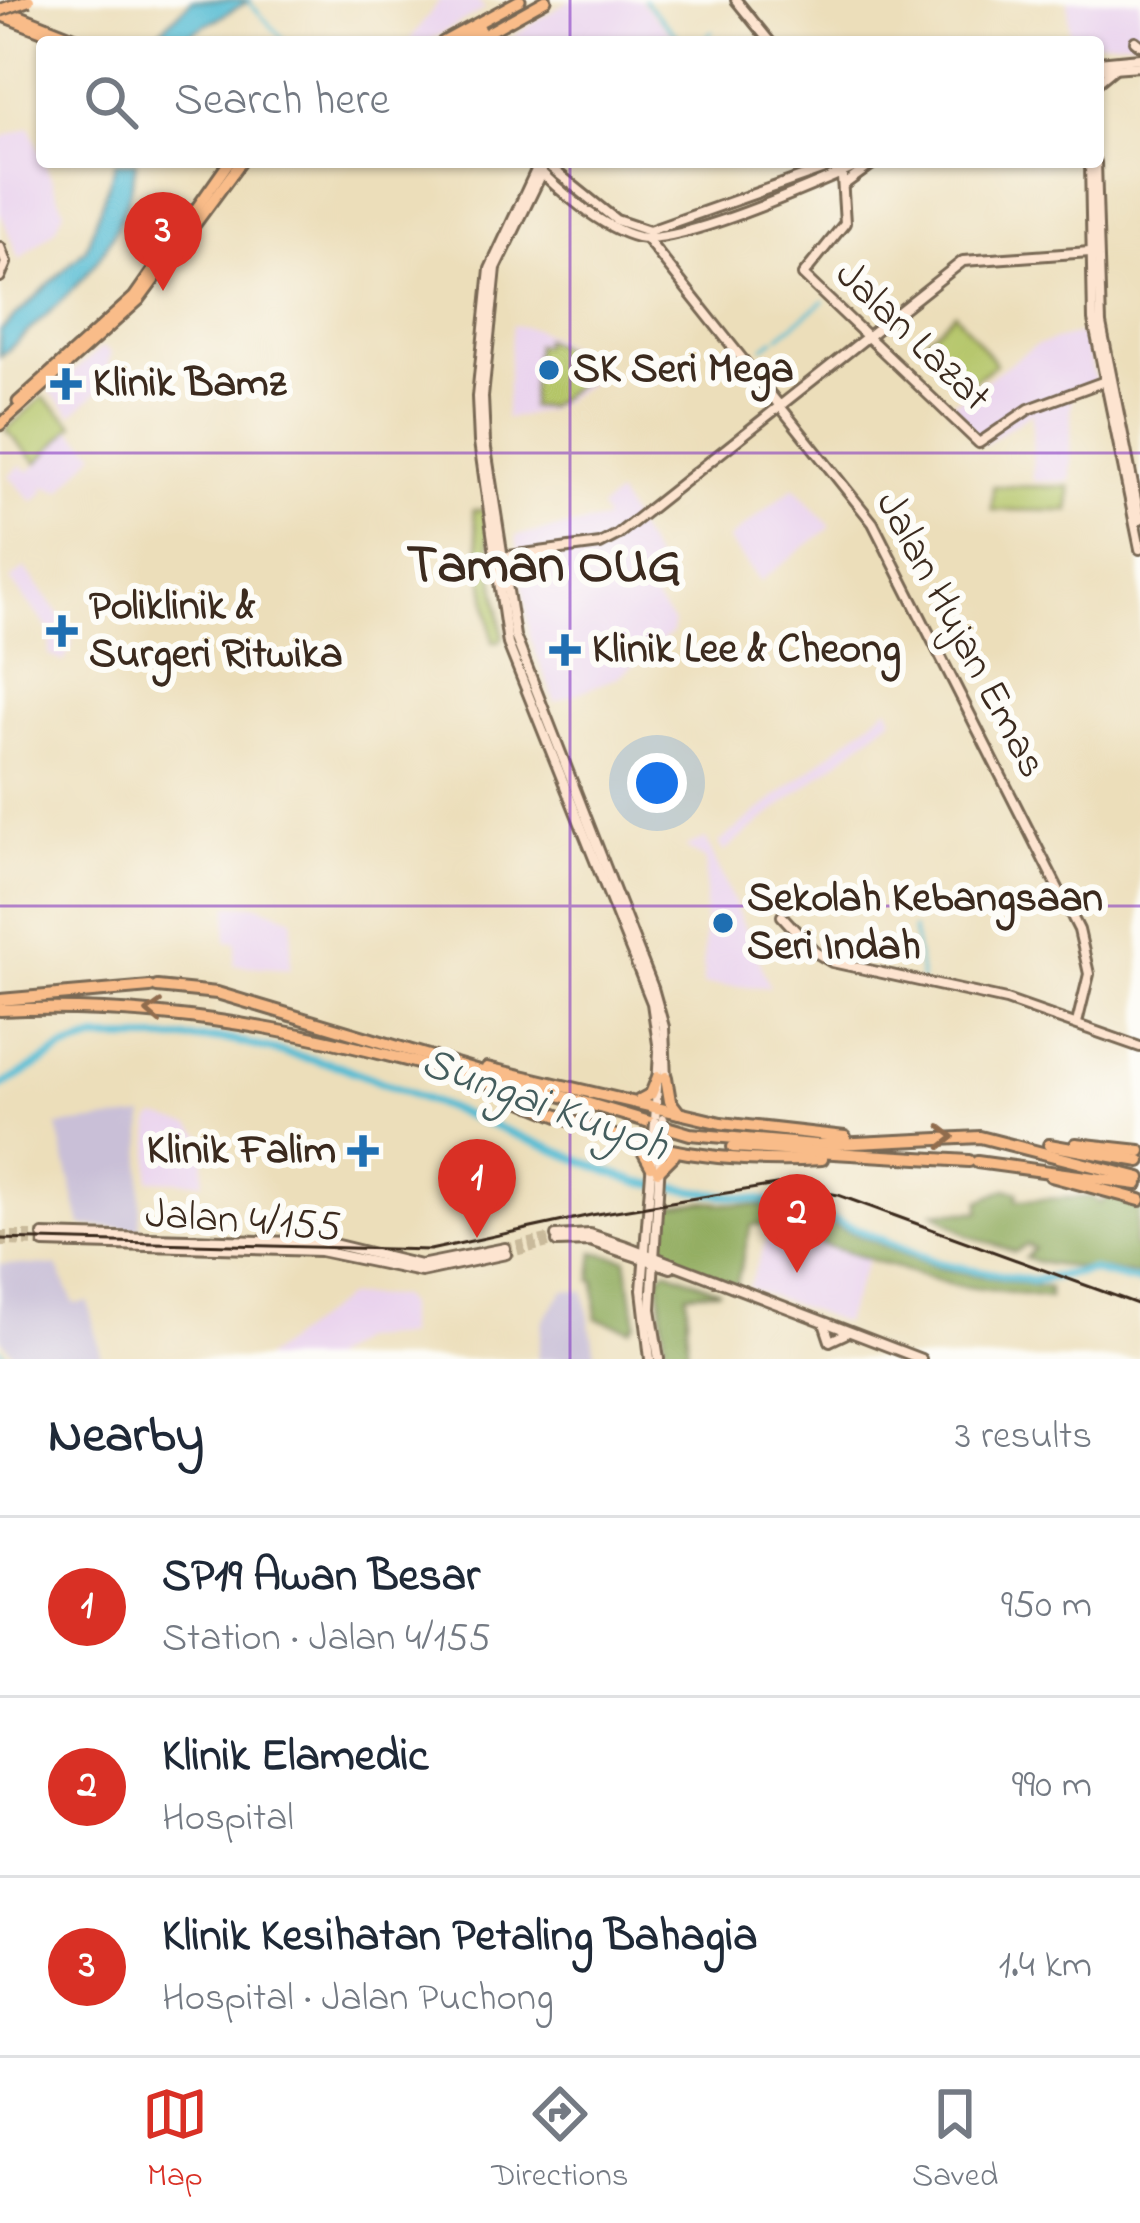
<!DOCTYPE html>
<meta charset="utf-8">
<style>
:root{--surface:#fff;--page:#f6f6f7;--text:#1f2937;--muted:#747a83;--line:#e0e1e3;--accent:#d93025}
body{margin:0;font-family:"Indie Flower",sans-serif;background:var(--page);color:var(--text)}
.you{position:absolute;left:657px;top:783px;width:42px;height:42px;margin:-30px;border:9px solid #fff;border-radius:50%;background:#1a73e8;box-shadow:0 0 0 18px #1a73e833}
.badge{display:grid;place-items:center;width:78px;height:78px;border-radius:50%;background:var(--accent);color:#fff;font-size:39px;font-weight:700}
.pin{position:absolute;translate:-50% -99px;filter:drop-shadow(0 3px 6px #0008)}
.pin::after{content:'';position:absolute;top:63px;width:42px;height:36px;background:inherit;clip-path:polygon(0 0,100% 0,50% 100%)}
.list{margin:0;padding:0;list-style:none}
h2{display:flex;justify-content:space-between;align-items:center;height:156px;margin:0;padding:0 48px;font-size:51px}
h2 small{font-size:39px;font-weight:400;color:var(--muted)}
.list li{display:grid;grid-template-columns:78px 1fr auto;gap:36px;align-items:center;box-sizing:border-box;height:180px;padding:0 48px;border-top:3px solid var(--line)}
.list b{display:block;font-size:45px;white-space:nowrap}
.list p{margin:0;font-size:39px;white-space:nowrap;color:var(--muted)}
.list em{font-size:39px;font-style:normal;color:var(--muted)}
.icon{flex:none;width:66px;height:66px;fill:none;stroke:currentColor;stroke-width:2;stroke-linecap:round;stroke-linejoin:round}
.map{position:relative;flex:none;width:1140px;height:1359px;overflow:hidden}
.search{position:absolute;background:var(--surface);box-shadow:0 3px 9px #0004;left:36px;right:36px;top:36px;height:132px;display:flex;align-items:center;gap:30px;box-sizing:border-box;padding:0 42px;border-radius:12px;color:var(--muted);font-size:45px}
.sheet{height:696px;background:var(--surface)}
nav{display:flex;justify-content:space-around;align-items:center;box-sizing:border-box;height:168px;border-top:3px solid var(--line);background:var(--surface);font-size:33px;color:var(--muted)}
nav a{display:grid;justify-items:center;gap:6px}
nav .on{color:var(--accent)}
.map>svg:first-child{display:block}
.built{fill:#e9d1ed}
.industrial{fill:#c9bfd7}
.green{fill:#b4c568;stroke:#787843;stroke-width:3}
.forest{fill:#8faa5c;stroke:#656a3d;stroke-width:3}
.water{fill:#55bcd3;stroke:#487378;stroke-width:3}
.lines{fill:none;stroke-linecap:round;stroke-linejoin:round}
.stream{stroke:#55bcd3;stroke-width:3}
.river{stroke:#55bcd3;stroke-width:8}
.secondary-tunnel{stroke:#c9ba9b;stroke-width:8;stroke-dasharray:8 4;stroke-linecap:butt}
.secondary-casing{stroke:#796955;stroke-width:14}
.primary-casing{stroke:#796955;stroke-width:15}
.highway-casing{stroke:#796955;stroke-width:16}
.secondary{stroke:#fde4d0;stroke-width:8}
.primary{stroke:#f9bc89;stroke-width:9}
.highway{stroke:#f9bc89;stroke-width:10}
.tram{stroke:#3b2a1e;stroke-width:3}
.secondary-bridge-casing{stroke:#796955;stroke-width:14;stroke-linecap:butt}
.highway-bridge-casing{stroke:#796955;stroke-width:16;stroke-linecap:butt}
.secondary-bridge{stroke:#fde4d0;stroke-width:8}
.highway-bridge{stroke:#f9bc89;stroke-width:10}
.oneway{stroke:#906c4e}
.grid{fill:none;stroke:#7b2cbf;stroke-width:3;stroke-opacity:0.55}
.poi-dot{fill:#1f6fb2;stroke:#fdfcf7;stroke-width:4.5}
.labels{text-anchor:middle;dominant-baseline:central;stroke-width:12;stroke-linejoin:round;paint-order:stroke}
.street-label{font-size:42px;fill:#3b2a1e;stroke:#fdfcf7}
.poi-label{font-size:42px;font-weight:bold;fill:#3b2a1e;stroke:#fdfcf7;text-anchor:start}
.water-label{font-size:45px;font-style:italic;fill:#445d5d;stroke:#fdfcf7}
.district-label{font-size:54px;font-weight:bold;fill:#3b2a1e;stroke:#fdfcf7}
</style>
<div class="map">
<svg width="1140" height="1359" viewBox="0 0 1140 1359">
<rect width="100%" height="100%" fill="#fdfcf7"/>
<filter id="ink" filterUnits="userSpaceOnUse"><feTurbulence type="fractalNoise" baseFrequency=".00833" numOctaves="2"/><feDisplacementMap in="SourceGraphic" scale="24" xChannelSelector="R" yChannelSelector="G"/><feConvolveMatrix kernelMatrix="1 2 1 2 8 2 1 2 1" color-interpolation-filters="sRGB"/></filter>
<filter id="wash" filterUnits="userSpaceOnUse"><feTurbulence type="fractalNoise" baseFrequency=".004" numOctaves="4" result="noise"/><feDisplacementMap in="SourceGraphic" scale="48" xChannelSelector="R" yChannelSelector="G"/><feGaussianBlur stdDeviation="2.7" result="paint"/><feColorMatrix in="noise" values="0 0 0 0 0 0 0 0 0 0 0 0 0 0 0 0 0 1.4 0 .05"/><feComposite in="paint" operator="in"/></filter>
<g filter="url(#wash)">
<rect width="100%" height="100%" fill="#ecdeba"/>
<g class="built">
<polygon points="440,0 477,0 485,9 426,42 408,42"/>
<polygon points="570,0 640,0 678,42 510,38"/>
<polygon points="1068,0 1140,0 1140,41 1070,42"/>
<polygon points="30,127 64,210 56,229 19,260 0,211 0,138"/>
<polygon points="512,325 535,329 581,354 591,367 591,382 547,411 505,419"/>
<polygon points="1082,333 1096,383 1071,393 1071,481 1033,481 1032,412 984,445 947,407 1036,345"/>
<polygon points="102,347 111,353 102,388 72,415 50,392"/>
<polygon points="70,429 96,452 62,491 43,486 45,491 33,502 9,476 21,465 29,472"/>
<polygon points="794,487 831,527 760,581 728,540"/>
<polygon points="617,495 669,584 654,598 673,623 672,633 618,677 555,702 530,637 516,536 605,520 600,508"/>
<polygon points="25,568 71,630 72,646 64,662 49,655 51,632 10,580"/>
<polygon points="888,707 893,718 723,852 719,843"/>
<polygon points="706,839 770,987 703,985 706,860 685,847"/>
<polygon points="255,904 293,918 290,969 234,965 236,942 226,941 228,906"/>
<polygon points="156,1117 191,1125 205,1139 203,1182 149,1180 151,1120"/>
<polygon points="773,1223 868,1259 843,1323 748,1287"/>
<polygon points="347,1296 400,1297 406,1304 406,1336 359,1339 328,1359 263,1359"/>
</g>
<g class="industrial">
<polygon points="144,1116 139,1229 81,1226 57,1126"/>
<polygon points="0,1264 57,1266 74,1304 88,1302 102,1359 17,1359 0,1338"/>
<polygon points="564,1290 584,1291 596,1359 537,1359 543,1320"/>
</g>
<g class="green">
<polygon points="955,313 996,364 969,384 926,339"/>
<polygon points="544,339 579,357 590,375 547,407 530,407 536,345 543,346"/>
<polygon points="43,397 74,425 37,463 6,430"/>
<polygon points="993,486 1070,487 1069,511 992,510"/>
<polygon points="473,510 484,510 503,637 499,642 493,642"/>
</g>
<g class="forest">
<path d="M1006,1189L1018,1192L1017,1200L1091,1197L1100,1203L1112,1195L1140,1203L1134,1245L1140,1253V1276C1100,1265 1062,1271 1025,1258L1034,1248L1027,1245L1015,1252L969,1236L934,1212H980V1201Z"/>
<polygon points="706,1202 791,1208 939,1268 1049,1288 1049,1298 952,1285 757,1224 751,1226 736,1286 669,1260 659,1241 660,1207"/>
<polygon points="594,1252 626,1259 636,1323 630,1329 596,1318 595,1280 591,1280"/>
<polygon points="666,1270 720,1291 687,1293 687,1359 666,1359 659,1276"/>
</g>
<g class="water">
<polygon points="192,0 251,0 175,42 149,42"/>
<path d="M116,162H136C122,258 67,295 0,357V331L86,249Z"/>
</g>
<g class="lines">
<g class="stream">
<polyline points="247,0 286,42"/>
<polyline points="644,0 680,39 703,41 712,32"/>
<polyline points="779,336 824,301"/>
<polyline points="764,347 775,339"/>
<polyline points="913,929 922,980"/>
<polyline points="0,1349 8,1359"/>
</g>
<polyline class="river" points="0,1087 64,1049 97,1039 225,1039 340,1066 636,1182 800,1206 938,1263 1032,1281 1091,1270 1140,1282"/>
</g>
</g>
<g filter="url(#ink)">
<g class="lines">
<g class="secondary-tunnel">
<polyline points="0,1235 43,1235"/>
<polyline points="0,1242 44,1243"/>
<polyline points="505,1248 556,1236"/>
<polyline points="506,1254 557,1242"/>
</g>
<g class="secondary-casing">
<g id="secondary">
<polyline points="736,0 770,42"/>
<polyline points="1135,41 1140,45"/>
<polyline points="1098,62 1140,58"/>
<polyline points="1098,69 1140,66"/>
<polyline points="1098,82 1115,68"/>
<path d="M531,162C557,189 601,228 638,237C680,246 822,181 867,162"/>
<polyline points="541,162 542,173 496,268 483,397 485,442 515,636 653,988 664,1027 666,1079"/>
<polyline points="544,162 616,220 649,231 844,162"/>
<polyline points="841,162 845,223 803,275 979,443 1029,409 1105,381"/>
<polyline points="1090,162 1093,320 1140,549"/>
<polyline points="1096,162 1101,324 1140,520"/>
<polyline points="537,168 490,269 477,397 479,442 508,644 652,1003 659,1051 655,1122"/>
<polyline points="845,184 875,162"/>
<polyline points="646,238 873,523 1079,930 1089,974 1077,1023"/>
<polyline points="0,247 6,263 0,277"/>
<polyline points="501,557 600,544 617,535 963,261 1090,252"/>
<polyline points="782,916 815,952 832,962 1006,1000 1140,1047"/>
<polyline points="43,1235 329,1243 420,1265 505,1248"/>
<polyline points="556,1236 590,1234 626,1246 921,1359"/>
<polyline points="557,1242 590,1241 671,1268"/>
<polyline points="44,1243 320,1251 421,1272 506,1254"/>
<polyline points="825,1326 830,1341 845,1334"/>
<polyline points="650,1359 642,1290 653,1146"/>
<polyline points="659,1359 651,1309 661,1144"/>
</g>
</g>
<g class="primary-casing">
<g id="primary">
<polyline points="5,10 86,42"/>
<polyline points="0,15 70,42"/>
<polyline points="443,42 520,0"/>
<polyline points="459,42 480,28"/>
<polyline points="471,42 546,0"/>
<polyline points="18,402 134,297 229,162"/>
<polyline points="0,425 139,300 241,162"/>
</g>
</g>
<g class="highway-casing">
<g id="highway">
<polyline points="157,987 217,993 690,1134 815,1145 980,1137 1140,1178"/>
<polyline points="0,1000 150,987"/>
<path d="M0,1010C192,1001 354,1042 535,1097"/>
<polyline points="487,1068 721,1123 845,1137"/>
<polyline points="666,1077 670,1101 679,1113"/>
<path d="M510,1096C619,1144 702,1166 822,1159"/>
<polyline points="640,1100 651,1094 658,1077"/>
<polyline points="1076,1144 1140,1151"/>
<polyline points="1049,1145 1140,1161"/>
<polyline points="640,1146 651,1166"/>
<polyline points="733,1147 969,1161"/>
<polyline points="977,1162 1137,1184"/>
<polyline points="658,1171 674,1155"/>
<polyline points="1051,1176 1140,1200"/>
</g>
</g>
<use href="#secondary" class="secondary"/>
<use href="#primary" class="primary"/>
<use href="#highway" class="highway"/>
<polyline class="tram" points="0,1239 430,1250 591,1215 782,1184 838,1195 1140,1305"/>
<g class="secondary-bridge-casing">
<g id="secondary-bridge">
<polyline points="661,1137 663,1119"/>
<polyline points="653,1146 655,1122"/>
</g>
</g>
<g class="highway-bridge-casing">
<polyline id="highway-bridge" points="0,10 29,0"/>
</g>
<use href="#secondary-bridge" class="secondary-bridge"/>
<use href="#highway-bridge" class="highway-bridge"/>
</g>
<defs><path id="oneway-chevron" d="M-2-3.5L2.5 0L-2 3.5" fill="none" stroke-width="1.6" stroke-linecap="round" stroke-linejoin="round" transform="scale(3)"/></defs>
<g class="oneway">
<use href="#oneway-chevron" transform="translate(154 1012) rotate(-177)"/>
<use href="#oneway-chevron" transform="translate(946 1137)"/>
</g>
</g>
<path class="grid" d="M570,0V42M570,162V1359M0,453H1140M0,906H1140"/>
<g class="poi-dot">
<circle cx="549" cy="370" r="12"/>
<path d="M60 366h12v12h12v12h-12v12h-12v-12h-12v-12h12z"/>
<path d="M56 613h12v12h12v12h-12v12h-12v-12h-12v-12h12z"/>
<path d="M559 632h12v12h12v12h-12v12h-12v-12h-12v-12h12z"/>
<circle cx="723" cy="923" r="12"/>
<path d="M357 1133h12v12h12v12h-12v12h-12v-12h-12v-12h12z"/>
</g>
<g class="labels">
<g class="street-label">
<text transform="translate(912 337) rotate(44)">Jalan Lazat</text>
<text transform="translate(960 635) rotate(62)">Jalan Hujan Emas</text>
<text transform="translate(243 1222) rotate(4)">Jalan 4/155</text>
</g>
<g class="poi-label">
<text x="573" y="370">SK Seri Mega</text>
<text x="93" y="384">Klinik Bamz</text>
<text x="89" y="607">Poliklinik &amp;<tspan x="89" dy="48">Surgeri Ritwika</tspan></text>
<text x="592" y="650">Klinik Lee &amp; Cheong</text>
<text x="747" y="899">Sekolah Kebangsaan<tspan x="747" dy="48">Seri Indah</tspan></text>
<text x="336" y="1151" text-anchor="end">Klinik Falim</text>
</g>
<g class="water-label">
<text transform="translate(544 1106) rotate(20)">Sungai Kuyoh</text>
</g>
<g class="district-label">
<text x="544" y="568">Taman OUG</text>
</g>
</g>
</svg>
<div class="you"></div>
<div class="pin badge" style="left:477px;top:1238px">1</div>
<div class="pin badge" style="left:797px;top:1273px">2</div>
<div class="pin badge" style="left:163px;top:291px">3</div>
<div class="search"><svg class="icon" aria-label="search" viewBox="0 0 24 24"><circle cx="10" cy="10" r="6"/><path d="M15 15l6 6"/></svg>Search here</div>
</div>
<section class="sheet">
<h2>Nearby<small>3 results</small></h2>
<ul class="list">
<li><span class="badge">1</span><div><b>SP19 Awan Besar</b><p>Station · Jalan 4/155</p></div><em>950 m</em></li>
<li><span class="badge">2</span><div><b>Klinik Elamedic</b><p>Hospital</p></div><em>990 m</em></li>
<li><span class="badge">3</span><div><b>Klinik Kesihatan Petaling Bahagia</b><p>Hospital · Jalan Puchong</p></div><em>1.4 km</em></li>
</ul>
</section>
<nav>
<a class="on"><svg class="icon" aria-label="map" viewBox="0 0 24 24"><path d="M3 6l6-2 6 2 6-2v14l-6 2-6-2-6 2zM9 4v14M15 6v14"/></svg>Map</a>
<a><svg class="icon" aria-label="directions" viewBox="0 0 24 24"><path d="M12 3l9 9-9 9-9-9zM9 14v-3h6M13 9l2 2-2 2"/></svg>Directions</a>
<a><svg class="icon" aria-label="saved" viewBox="0 0 24 24"><path d="M7 4h10v16l-5-4-5 4z"/></svg>Saved</a>
</nav>
